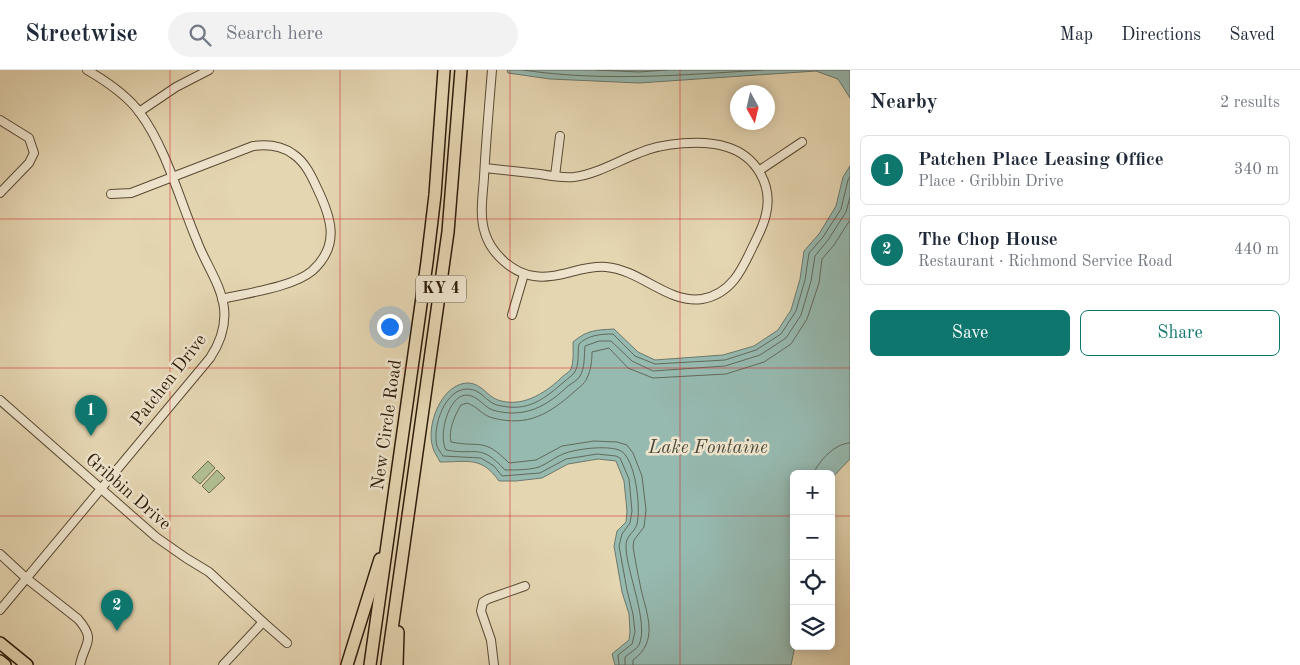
<!DOCTYPE html>
<meta charset="utf-8">
<style>
:root{--surface:#fff;--page:#f2f2f3;--text:#1f2937;--muted:#747a83;--line:#e0e1e3;--accent:#0f766e}
body{margin:0;font-family:"Old Standard TT",serif;background:var(--page);color:var(--text)}
.controls{position:absolute;right:15px;bottom:15px;display:grid;overflow:hidden;border-radius:8px;box-shadow:0 2px 12px #0003}
.controls button{width:45px;height:45px;display:grid;place-items:center;padding:0;border:0;border-bottom:1px solid var(--line);background:var(--surface);color:var(--text);font:25px sans-serif}
.compass{position:absolute;left:730px;top:15px;width:45px;height:45px;border-radius:50%;background:var(--surface);box-shadow:0 2px 12px #0003;rotate:172deg}
.you{position:absolute;left:389px;top:256px;width:18px;height:18px;margin:-12px;border:4px solid #fff;border-radius:50%;background:#1a73e8;box-shadow:0 0 0 8px #1a73e833}
.badge{display:grid;place-items:center;width:32px;height:32px;border-radius:50%;background:var(--accent);color:#fff;font-size:16px;font-weight:700}
.pin{position:absolute;translate:-50% -41px;filter:drop-shadow(0 1px 2px #0008)}
.pin::after{content:'';position:absolute;top:26px;width:18px;height:15px;background:inherit;clip-path:polygon(0 0,100% 0,50% 100%)}
.list{margin:0;padding:0;list-style:none}
h2{display:flex;justify-content:space-between;align-items:center;height:65px;margin:0;padding:0 20px;font-size:21px}
h2 small{font-size:16px;font-weight:400;color:var(--muted)}
.list li{display:grid;grid-template-columns:32px 1fr auto;gap:15px;align-items:center;box-sizing:border-box;height:70px;margin:0 10px 10px;padding:0 10px;border:1px solid var(--line);border-radius:8px}
.list b{display:block;font-size:19px;white-space:nowrap}
.list p{margin:0;font-size:16px;white-space:nowrap;color:var(--muted)}
.list em{font-size:16px;font-style:normal;color:var(--muted)}
.actions{display:flex;gap:10px;padding:15px 20px}
.actions a{flex:1;padding:11px 0;border:1px solid var(--accent);border-radius:8px;text-align:center;font-size:18px;color:var(--accent)}
.actions .main{background:var(--accent);color:#fff}
.icon{flex:none;width:28px;height:28px;fill:none;stroke:currentColor;stroke-width:2;stroke-linecap:round;stroke-linejoin:round}
.map{position:relative;flex:none;width:850px;height:595px;overflow:hidden}
header{display:flex;align-items:center;gap:30px;box-sizing:border-box;height:70px;padding:0 25px;background:var(--surface);border-bottom:1px solid var(--line)}
header strong{font-size:24px}
nav{display:flex;gap:28px;margin-inline-start:auto;font-size:18px}
.search{width:350px;height:45px;background:var(--page);display:flex;align-items:center;gap:12px;box-sizing:border-box;padding:0 18px;border-radius:28px;color:var(--muted);font-size:19px}
main{display:flex}
aside{flex:1;background:var(--surface)}
.map>svg:first-child{display:block}
.green{fill:#b0be8f;stroke:#6e6c4c}
.water{fill:#96b9b0;stroke:#6c796d}
.lines{fill:none;stroke-linecap:round;stroke-linejoin:round}
.shore{stroke:#616a5c;stroke-width:1}
.minor-casing{stroke:#5a4933;stroke-width:10}
.highway-casing{stroke:#2c1a09;stroke-width:14}
.minor{stroke:#eee4cd;stroke-width:8}
.highway{stroke:#e5d6b2;stroke-width:11}
.grid{fill:none;stroke:#d62828;stroke-width:1;stroke-opacity:0.55}
.labels{text-anchor:middle;dominant-baseline:central;stroke-width:5;stroke-linejoin:round;paint-order:stroke}
.shield{fill:#eee4cd;stroke:#665744;stroke-width:1}
.shield-label{font-size:16px;font-weight:bold;fill:#2c1a09}
.street-label{font-size:18px;fill:#2c1a09;stroke:#eee4cd}
.water-label{font-size:19px;font-style:italic;fill:#4c4a3b;stroke:#eee4cd}
</style>
<header>
<strong>Streetwise</strong>
<div class="search"><svg class="icon" aria-label="search" viewBox="0 0 24 24"><circle cx="10" cy="10" r="6"/><path d="M15 15l6 6"/></svg>Search here</div>
<nav><a>Map</a><a>Directions</a><a>Saved</a></nav>
</header>
<main>
<div class="map">
<svg width="850" height="595" viewBox="0 0 850 595">
<rect width="100%" height="100%" fill="#e5d6b2"/>
<filter id="stains"><feTurbulence type="fractalNoise" baseFrequency=".004" numOctaves="4"/><feColorMatrix values="0 0 0 0 .2 0 0 0 0 .09 0 0 0 0 .02 0 0 0 .5 -.17"/></filter>
<radialGradient id="worn" r=".72"><stop offset=".6" stop-color="#630" stop-opacity="0"/><stop offset="1" stop-color="#630" stop-opacity=".3"/></radialGradient>
<g class="green">
<polygon points="208,391 215,398 200,414 192,407"/>
<polygon points="217,400 225,408 209,423 202,416"/>
</g>
<g class="water">
<polygon points="507,0 850,0 850,28 838,9 816,1 639,13 550,9 508,3"/>
<path d="M850,96V389L831,409V404H794L795,576L791,595H615L612,584L629,570L630,562L629,544L622,522L614,476L617,461L626,452L627,441L624,411L616,391L598,389L568,394L542,408L516,411H499C481,386 469,392 440,392C438,387 434,383 433,378C425,356 442,312 469,313C482,314 488,327 498,330C521,338 544,324 560,309C563,305 569,303 571,299C574,290 573,281 573,272C587,260 596,260 614,259L638,282L655,290L723,285L754,276L778,260L791,240L800,209L804,181L819,164L836,136L843,107Z"/>
</g>
<g class="lines">
<g class="shore">
<path d="M523,0C604,12 682,5 763,0"/>
<polyline points="596,0 639,2 667,0"/>
<path d="M813,404C819,391 835,373 850,373"/>
<path d="M619,595L618,585L632,574L635,562L633,544L627,520L619,476L622,464L630,453L632,441L629,409L620,388L616,386L597,384L566,389L540,403L502,406L494,396L481,388L443,386C441,383 438,379 437,376C432,357 445,318 468,319C481,319 486,332 497,335C528,343 544,329 565,311C568,308 572,306 574,303C580,295 577,283 579,274C588,265 601,264 613,264L635,286L655,294L725,290L756,280L781,264L796,241L805,210L809,183L823,167L841,139L848,110L850,106"/>
<path d="M625,595V587C629,583 636,580 639,575C649,553 627,503 626,478C625,465 634,464 637,454C641,440 636,386 619,380C606,375 575,379 563,384C555,387 547,394 539,397C529,400 516,400 505,400C479,372 477,386 446,380C438,366 448,326 466,325C479,325 484,339 496,341C526,348 547,336 568,316C572,313 577,311 580,306C585,298 584,286 585,276L599,271H611L632,291L653,301L725,296L760,285L786,268L801,245L811,211L815,186L828,170L846,142L850,127"/>
<path d="M633,595V590C659,571 647,545 641,519C638,505 635,490 633,476L634,470L644,457L646,440L642,406L633,383L627,375L617,372L594,371L562,376L536,390L509,393C483,367 482,378 451,372C448,360 455,345 461,335L467,333C477,336 483,346 493,348C528,357 549,344 574,322C579,317 584,315 587,308C591,300 592,290 592,282L609,278L628,298L653,308L726,304L764,292L791,274L807,249L819,213L822,189L834,175L850,150"/>
</g>
<g class="minor-casing">
<g id="minor">
<polyline points="139,42 176,17 209,0"/>
<polyline points="0,50 29,68 34,83 29,93 0,123"/>
<path d="M485,98C503,100 522,102 540,104C551,106 563,108 574,107C597,104 618,91 639,83C662,73 703,69 727,77C756,86 773,115 766,144C764,155 758,166 753,176C742,200 731,224 702,229C668,234 641,200 606,197C581,195 558,210 534,206C512,203 491,183 485,163C479,145 483,125 484,107C486,71 489,36 492,0"/>
<polyline points="760,100 802,72"/>
<polyline points="555,106 560,66"/>
<path d="M111,124L131,123L253,76C268,74 281,75 293,84C305,92 311,105 317,118C331,147 341,175 312,201C293,217 247,223 222,229"/>
<polyline points="512,245 524,204"/>
<polyline points="0,330 156,467 186,488 209,502 263,552"/>
<path d="M0,484L26,508L78,549C97,571 84,573 80,595"/>
<path d="M0,540L210,288C220,273 226,256 224,238C221,214 205,193 197,171C180,131 166,78 140,43C127,25 106,11 87,0"/>
<polyline points="223,595 263,552 287,573"/>
<polyline points="494,595 491,570 481,541 483,532 488,529 525,516"/>
</g>
</g>
<g class="highway-casing">
<g id="highway">
<polyline points="0,573 27,595"/>
<polyline points="0,591 5,595"/>
<polyline points="347,595 380,489"/>
<polyline points="370,595 427,192 435,125 444,0"/>
<polyline points="387,595 448,162 461,0"/>
<polyline points="397,595 398,562"/>
</g>
</g>
<use href="#minor" class="minor"/>
<use href="#highway" class="highway"/>
</g>
<path class="grid" d="M170,0V595M340,0V595M510,0V595M680,0V595M0,149H850M0,298H850M0,446H794M831,446H850"/>
<g class="labels">
<rect class="shield" x="416" y="205.5" width="50" height="27" rx="4"/>
<g class="shield-label">
<text x="441" y="219">KY 4</text>
</g>
<g class="street-label">
<text transform="translate(169 310) rotate(-52)">Patchen Drive</text>
<text transform="translate(387 355) rotate(-82)">New Circle Road</text>
<text transform="translate(128 422) rotate(41)">Gribbin Drive</text>
</g>
<g class="water-label">
<text x="708" y="378">Lake Fontaine</text>
</g>
</g>
<rect width="100%" height="100%" filter="url(#stains)"/>
<rect width="100%" height="100%" fill="url(#worn)"/>
</svg>
<div class="controls">
<button>+</button>
<button>−</button>
<button><svg class="icon" aria-label="locate" viewBox="0 0 24 24"><circle cx="12" cy="12" r="6"/><path d="M12 2v4M12 18v4M2 12h4M18 12h4"/></svg></button>
<button><svg class="icon" aria-label="layers" viewBox="0 0 24 24"><path d="M12 4l9 5-9 5-9-5zM3 14l9 5 9-5"/></svg></button>
</div>
<svg class="compass" viewBox="-18 -18 36 36"><path d="M0-13l5 13h-10z" fill="#e53935"/><path d="M0 13l5-13h-10z" fill="#747a83"/></svg>
<div class="you"></div>
<div class="pin badge" style="left:91px;top:366px">1</div>
<div class="pin badge" style="left:117px;top:561px">2</div>
</div>
<aside>
<h2>Nearby<small>2 results</small></h2>
<ul class="list">
<li><span class="badge">1</span><div><b>Patchen Place Leasing Office</b><p>Place · Gribbin Drive</p></div><em>340 m</em></li>
<li><span class="badge">2</span><div><b>The Chop House</b><p>Restaurant · Richmond Service Road</p></div><em>440 m</em></li>
</ul>
<div class="actions"><a class="main">Save</a><a>Share</a></div>
</aside>
</main>
